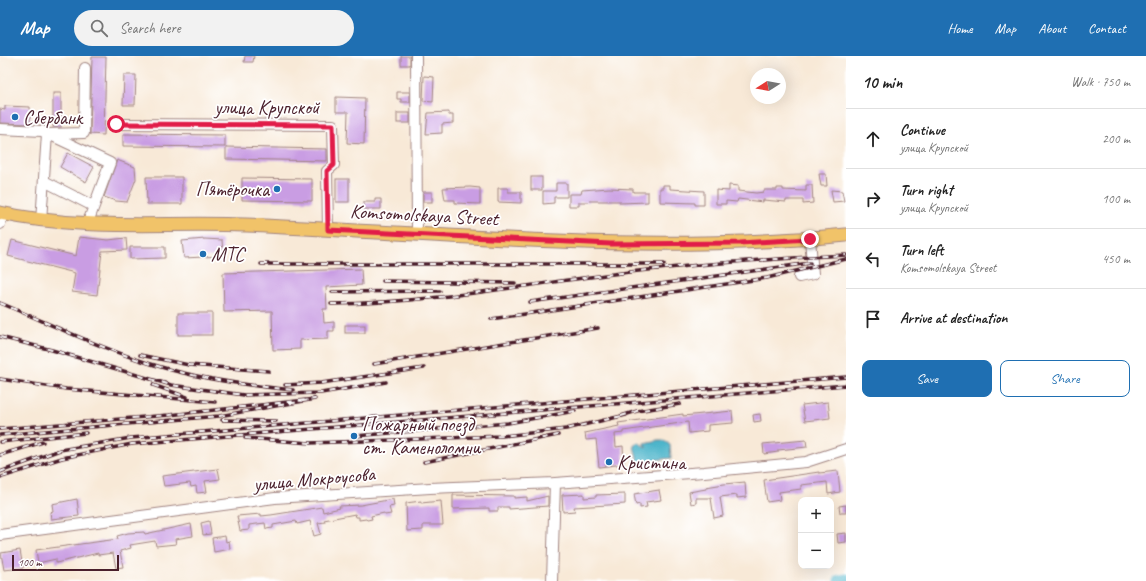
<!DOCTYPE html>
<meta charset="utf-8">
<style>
:root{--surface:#fff;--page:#f2f2f2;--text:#222;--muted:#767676;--line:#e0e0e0;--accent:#1f6fb2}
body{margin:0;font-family:Caveat,sans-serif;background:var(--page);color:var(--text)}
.controls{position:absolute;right:12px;bottom:12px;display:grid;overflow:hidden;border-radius:8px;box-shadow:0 4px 16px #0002}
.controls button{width:36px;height:36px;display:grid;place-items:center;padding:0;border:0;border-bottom:1px solid var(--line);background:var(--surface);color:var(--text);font:20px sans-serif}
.compass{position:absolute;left:750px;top:12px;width:36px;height:36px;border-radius:50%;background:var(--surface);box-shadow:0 4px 16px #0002;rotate:259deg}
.scale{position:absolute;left:12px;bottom:10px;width:107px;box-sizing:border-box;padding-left:4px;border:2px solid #4a1f2b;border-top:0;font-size:11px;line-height:14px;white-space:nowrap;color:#4a1f2b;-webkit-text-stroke:3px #fff;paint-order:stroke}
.stop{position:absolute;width:12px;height:12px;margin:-9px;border:3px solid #e11d48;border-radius:50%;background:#fff}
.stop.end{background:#e11d48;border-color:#fff;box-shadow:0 1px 4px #0008}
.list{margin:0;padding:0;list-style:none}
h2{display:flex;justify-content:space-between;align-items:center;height:52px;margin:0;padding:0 16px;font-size:17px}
h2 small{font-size:13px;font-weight:400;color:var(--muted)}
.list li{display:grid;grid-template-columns:26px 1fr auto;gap:12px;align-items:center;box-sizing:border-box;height:60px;padding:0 16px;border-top:1px solid var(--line)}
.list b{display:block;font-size:15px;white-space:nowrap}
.list p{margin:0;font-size:13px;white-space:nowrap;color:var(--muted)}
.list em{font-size:13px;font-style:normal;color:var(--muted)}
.actions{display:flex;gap:8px;padding:12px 16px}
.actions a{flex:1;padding:9px 0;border:1px solid var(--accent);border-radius:8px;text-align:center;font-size:14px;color:var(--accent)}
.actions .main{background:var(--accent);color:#fff}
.icon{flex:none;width:22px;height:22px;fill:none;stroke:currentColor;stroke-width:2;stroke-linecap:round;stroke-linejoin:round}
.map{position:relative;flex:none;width:846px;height:525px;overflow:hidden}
header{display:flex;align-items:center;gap:24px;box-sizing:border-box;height:56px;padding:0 20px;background:var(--accent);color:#fff}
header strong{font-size:19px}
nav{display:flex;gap:22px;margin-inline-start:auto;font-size:14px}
.search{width:280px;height:36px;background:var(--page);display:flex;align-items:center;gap:10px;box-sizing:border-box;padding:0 14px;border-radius:22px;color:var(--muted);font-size:15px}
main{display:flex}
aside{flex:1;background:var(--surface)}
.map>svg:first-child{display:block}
.water{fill:#4db5cb;stroke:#4c6a7b}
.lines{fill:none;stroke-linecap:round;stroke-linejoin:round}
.river{stroke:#4db5cb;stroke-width:13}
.building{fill:#c99de3}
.minor-casing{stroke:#a18481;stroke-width:12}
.major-casing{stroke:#a18481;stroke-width:15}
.minor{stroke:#fff;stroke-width:10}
.major{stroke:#f1c369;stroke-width:13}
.rail-casing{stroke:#4a1f2b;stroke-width:3.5}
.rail{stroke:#fff;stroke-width:2;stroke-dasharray:6;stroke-linecap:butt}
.route{stroke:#e11d48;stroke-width:5}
.poi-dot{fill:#1f6fb2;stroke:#fff;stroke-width:1.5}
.labels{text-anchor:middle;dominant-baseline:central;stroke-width:3.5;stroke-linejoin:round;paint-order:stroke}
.street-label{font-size:20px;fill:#4a1f2b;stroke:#fff}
.poi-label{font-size:20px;fill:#4a1f2b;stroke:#fff;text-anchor:start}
</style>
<header>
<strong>Map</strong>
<div class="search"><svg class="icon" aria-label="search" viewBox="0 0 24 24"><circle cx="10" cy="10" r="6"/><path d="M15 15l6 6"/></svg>Search here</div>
<nav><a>Home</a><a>Map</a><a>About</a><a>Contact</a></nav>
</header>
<main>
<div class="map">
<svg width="846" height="525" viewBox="0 0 846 525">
<rect width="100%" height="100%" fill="#fff"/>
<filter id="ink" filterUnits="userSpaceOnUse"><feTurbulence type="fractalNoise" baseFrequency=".025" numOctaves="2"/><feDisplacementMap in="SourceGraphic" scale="8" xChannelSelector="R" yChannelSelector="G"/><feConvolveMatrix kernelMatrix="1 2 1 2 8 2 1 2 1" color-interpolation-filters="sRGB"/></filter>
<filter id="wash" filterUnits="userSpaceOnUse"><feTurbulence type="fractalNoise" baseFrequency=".012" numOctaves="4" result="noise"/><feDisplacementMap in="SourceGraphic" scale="16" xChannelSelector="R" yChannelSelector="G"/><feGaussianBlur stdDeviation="0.9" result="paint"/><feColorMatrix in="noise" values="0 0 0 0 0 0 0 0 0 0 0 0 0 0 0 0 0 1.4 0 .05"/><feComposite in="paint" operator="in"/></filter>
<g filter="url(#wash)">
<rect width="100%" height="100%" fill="#f8e9d7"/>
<polygon class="water" points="658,384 664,384 670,389 671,402 638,406 634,390 636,387 639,386 645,392 647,391 644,390 644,387"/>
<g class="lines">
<polyline class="river" points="840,525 846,524"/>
</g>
<g id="blocks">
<g class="building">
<polygon points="245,0 254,0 253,6 244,6"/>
<rect x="401" y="0" width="9" height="9"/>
<polygon points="92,1 106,1 104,79 90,78"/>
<polygon points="124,19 136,19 135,49 123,49"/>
<polygon points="424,20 434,21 433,46 423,45"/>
<polygon points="397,36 410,36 410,46 401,46 401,43 397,43"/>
<rect x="53" y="37" width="8" height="34"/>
<polygon points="336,41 365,42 364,88 347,87 348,56 336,56"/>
<polygon points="5,50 30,51 30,68 0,67 0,53 5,54"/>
<polygon points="449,56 449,59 453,59 453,67 442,68 442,77 426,78 428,57"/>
<rect x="397" y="57" width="13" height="10"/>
<polygon points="123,78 225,79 225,91 123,90"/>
<polygon points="226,91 327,93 327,105 226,103"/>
<polygon points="68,97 94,111 86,126 60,111"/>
<polygon points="117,104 135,111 136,123 127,146 116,145 104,141"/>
<polygon points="819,118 826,118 827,130 821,130"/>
<polygon points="146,121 182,121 182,148 147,148"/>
<rect x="531" y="121" width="11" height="13"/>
<polygon points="242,122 312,123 312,145 242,144"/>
<rect x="336" y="123" width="13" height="23"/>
<polygon points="556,127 567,127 567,141 554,141 554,147 543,148 543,135 556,135"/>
<polygon points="663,129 670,129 670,133 704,135 704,149 695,149 695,147 660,146 660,132 663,132"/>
<polygon points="729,129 738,130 738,135 756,137 764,136 764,134 777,134 777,132 783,132 783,134 806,135 806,129 812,129 813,147 803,148 803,144 786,144 786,146 763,144 763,146 738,143 737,146 726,145 726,148 716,148 716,134 729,135"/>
<polygon points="470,131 480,132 480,148 455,147 455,144 445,144 443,132"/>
<polygon points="498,132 508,132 508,136 521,136 521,147 498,146"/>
<polygon points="609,132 633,133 633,136 648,136 648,146 620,147 620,145 589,145 589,146 579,146 579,150 569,150 569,138 581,138 582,134"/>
<polygon points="831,134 842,135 844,145 833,146"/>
<rect x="423" y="136" width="9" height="10"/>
<polygon points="375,143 381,143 381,153 364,153 364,146 375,146"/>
<polygon points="79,181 108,184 126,182 127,194 102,195 97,239 72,236 75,217 8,200 12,184 76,200"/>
<polygon points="205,183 222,184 223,200 184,202 182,185"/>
<polygon points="130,191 165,191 165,202 130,203"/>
<polygon points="361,213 362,229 326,231 327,253 323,253 324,267 334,266 334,275 328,275 328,283 300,284 300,293 273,294 272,255 224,256 223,217"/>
<rect x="178" y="257" width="34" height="22"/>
<rect x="345" y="269" width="20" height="8"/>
<polygon points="828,346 830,362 805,365 802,349"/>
<polygon points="732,355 733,367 708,369 708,375 689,377 688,366 623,375 623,377 615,378 616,391 623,390 624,408 599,411 596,383 586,384 585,377 619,370 618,367 683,358 683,360"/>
<polygon points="760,358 761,365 754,366 753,359"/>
<polygon points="806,384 807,391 778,394 778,396 764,398 763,388"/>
<polygon points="218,413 220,423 205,425 207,436 197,437 196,430 191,431 190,427 164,430 162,420"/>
<polygon points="838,415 840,436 828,438 827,426 801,429 801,433 779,436 780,444 767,446 764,424 819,416 819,417"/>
<polygon points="745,426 746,441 737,442 737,439 720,441 723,460 714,462 711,442 696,442 696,447 691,448 689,436 706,433 706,431 724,428"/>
<polygon points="659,434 661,444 646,446 647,451 640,452 640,448 636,449 634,438"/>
<polygon points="584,438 584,442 596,441 596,439 625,438 625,448 574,451 575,455 563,456 562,439"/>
<polygon points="453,439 514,440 514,442 527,441 527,445 548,440 548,450 509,453 509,451 498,451 498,455 489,455 489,452 453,453"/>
<polygon points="77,443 79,460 51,463 50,456 53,455 52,448"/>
<polygon points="393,443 394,450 389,451 391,458 385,459 384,457 371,460 372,463 367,464 366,463 359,464 359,461 356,461 355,458 324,464 325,466 318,467 321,478 314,480 310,465 297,468 296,465 273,469 273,472 266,473 265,467 249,469 249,474 240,475 237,460 261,458 261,460 271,459 322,451 323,456 340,452 339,450 361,449"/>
<polygon points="421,445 421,447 441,445 443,469 423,469 423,474 407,475 406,447"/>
<polygon points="846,449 846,457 840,457 839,450"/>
<polygon points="209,465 211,478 203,479 201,467"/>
<polygon points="191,468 193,480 175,483 176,488 156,490 155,485 130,489 131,492 120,495 123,511 116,512 113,497 98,499 98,497 56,507 56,503 38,507 36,494 118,483 117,480 128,477 144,476 145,478"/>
<polygon points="846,477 846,486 838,487 837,478"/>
<polygon points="225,480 226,486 229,485 230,493 214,496 212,482"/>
<polygon points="20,494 23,512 4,514 1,497"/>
</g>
</g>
</g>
<g filter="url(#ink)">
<use href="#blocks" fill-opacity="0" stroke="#a18481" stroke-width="1"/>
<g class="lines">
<g class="minor-casing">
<g id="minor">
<polyline points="416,0 417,178"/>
<polyline points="116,68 333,69 334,109 327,115 328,174"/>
<polyline points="0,73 42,75 110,107 87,169"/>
<polyline points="44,125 93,150"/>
<polyline points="41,165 47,78 84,77 85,12"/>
<polyline points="0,168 3,158"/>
<polyline points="799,221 813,218 810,183"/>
<polyline points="0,479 275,442 430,432 555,427 704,416 806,406 846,393"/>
<polyline points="552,525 555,427"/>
</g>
</g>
<g class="major-casing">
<path id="major" d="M0,157C85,175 161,166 246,169C446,178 646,199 846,179"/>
</g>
<use href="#minor" class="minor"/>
<use href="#major" class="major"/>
<g class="rail-casing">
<g id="rail">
<polyline points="261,208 664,208"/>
<polyline points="383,225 515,227"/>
<polyline points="332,236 440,235"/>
<polyline points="530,246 810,207"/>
<path d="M0,247C53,269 106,295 161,311C201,323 252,330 293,334"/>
<path d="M331,248C423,247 514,231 605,219C685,209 766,203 846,199"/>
<polyline points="491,263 767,222 846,203"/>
<polyline points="0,281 52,294 171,329 244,339 321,337 386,326"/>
<polyline points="140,299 189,309 269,315"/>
<polyline points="374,308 598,272"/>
<polyline points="0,323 66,333 215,346"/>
<polyline points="153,329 187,341"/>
<polyline points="285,329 321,327 424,312"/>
<polyline points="621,360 637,355 680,348"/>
<polyline points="222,364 276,365"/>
<polyline points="0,373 169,359 315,343 219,360 0,379"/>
<polyline points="355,380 508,367 575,355"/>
<polyline points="245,382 310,387 502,380 566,373 626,359"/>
<polyline points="0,386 86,377"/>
<polyline points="0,399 43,386"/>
<polyline points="424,406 558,379"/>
<polyline points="0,416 60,394 131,382 846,321"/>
<polyline points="2,421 62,402 132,388 846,329"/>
</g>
</g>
<use href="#rail" class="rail"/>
</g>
</g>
<g class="lines" filter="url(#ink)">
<polyline class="route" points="116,68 333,69 334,109 327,115 328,174 611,188 740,187 810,183"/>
</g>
<g class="poi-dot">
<circle cx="15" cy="61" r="4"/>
<circle cx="277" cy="133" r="4"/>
<circle cx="203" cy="198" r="4"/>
<circle cx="354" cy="380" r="4"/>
<circle cx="609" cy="406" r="4"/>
</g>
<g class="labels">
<g class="street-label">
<text x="267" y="51">улица Крупской</text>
<text transform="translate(424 159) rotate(3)">Komsomolskaya Street</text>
<text transform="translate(314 423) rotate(-5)">улица Мокроусова</text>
</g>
<g class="poi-label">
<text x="23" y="61">Сбербанк</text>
<text x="269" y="133" text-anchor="end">Пятёрочка</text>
<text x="211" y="198">МТС</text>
<text x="362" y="368">Пожарный поезд<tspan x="362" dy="23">ст. Каменоломни</tspan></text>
<text x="617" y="406">Кристина</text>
</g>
</g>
</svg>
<div class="controls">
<button>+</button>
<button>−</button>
</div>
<svg class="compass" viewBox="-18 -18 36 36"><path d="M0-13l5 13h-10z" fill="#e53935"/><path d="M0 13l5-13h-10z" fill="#767676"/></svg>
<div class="scale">100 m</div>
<div class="stop" style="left:116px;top:68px"></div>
<div class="stop end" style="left:810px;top:183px"></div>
</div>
<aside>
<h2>10 min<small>Walk · 750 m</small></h2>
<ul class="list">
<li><svg class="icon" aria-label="ahead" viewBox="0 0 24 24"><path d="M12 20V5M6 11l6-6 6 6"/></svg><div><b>Continue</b><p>улица Крупской</p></div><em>200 m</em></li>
<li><svg class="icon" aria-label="right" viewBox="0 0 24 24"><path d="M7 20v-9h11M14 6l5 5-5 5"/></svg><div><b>Turn right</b><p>улица Крупской</p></div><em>100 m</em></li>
<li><svg class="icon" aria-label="left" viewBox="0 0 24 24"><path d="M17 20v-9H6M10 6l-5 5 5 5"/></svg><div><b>Turn left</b><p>Komsomolskaya Street</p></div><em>450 m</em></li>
<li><svg class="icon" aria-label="arrive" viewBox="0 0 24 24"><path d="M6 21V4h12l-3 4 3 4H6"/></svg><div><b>Arrive at destination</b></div></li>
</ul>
<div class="actions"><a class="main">Save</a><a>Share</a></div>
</aside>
</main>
